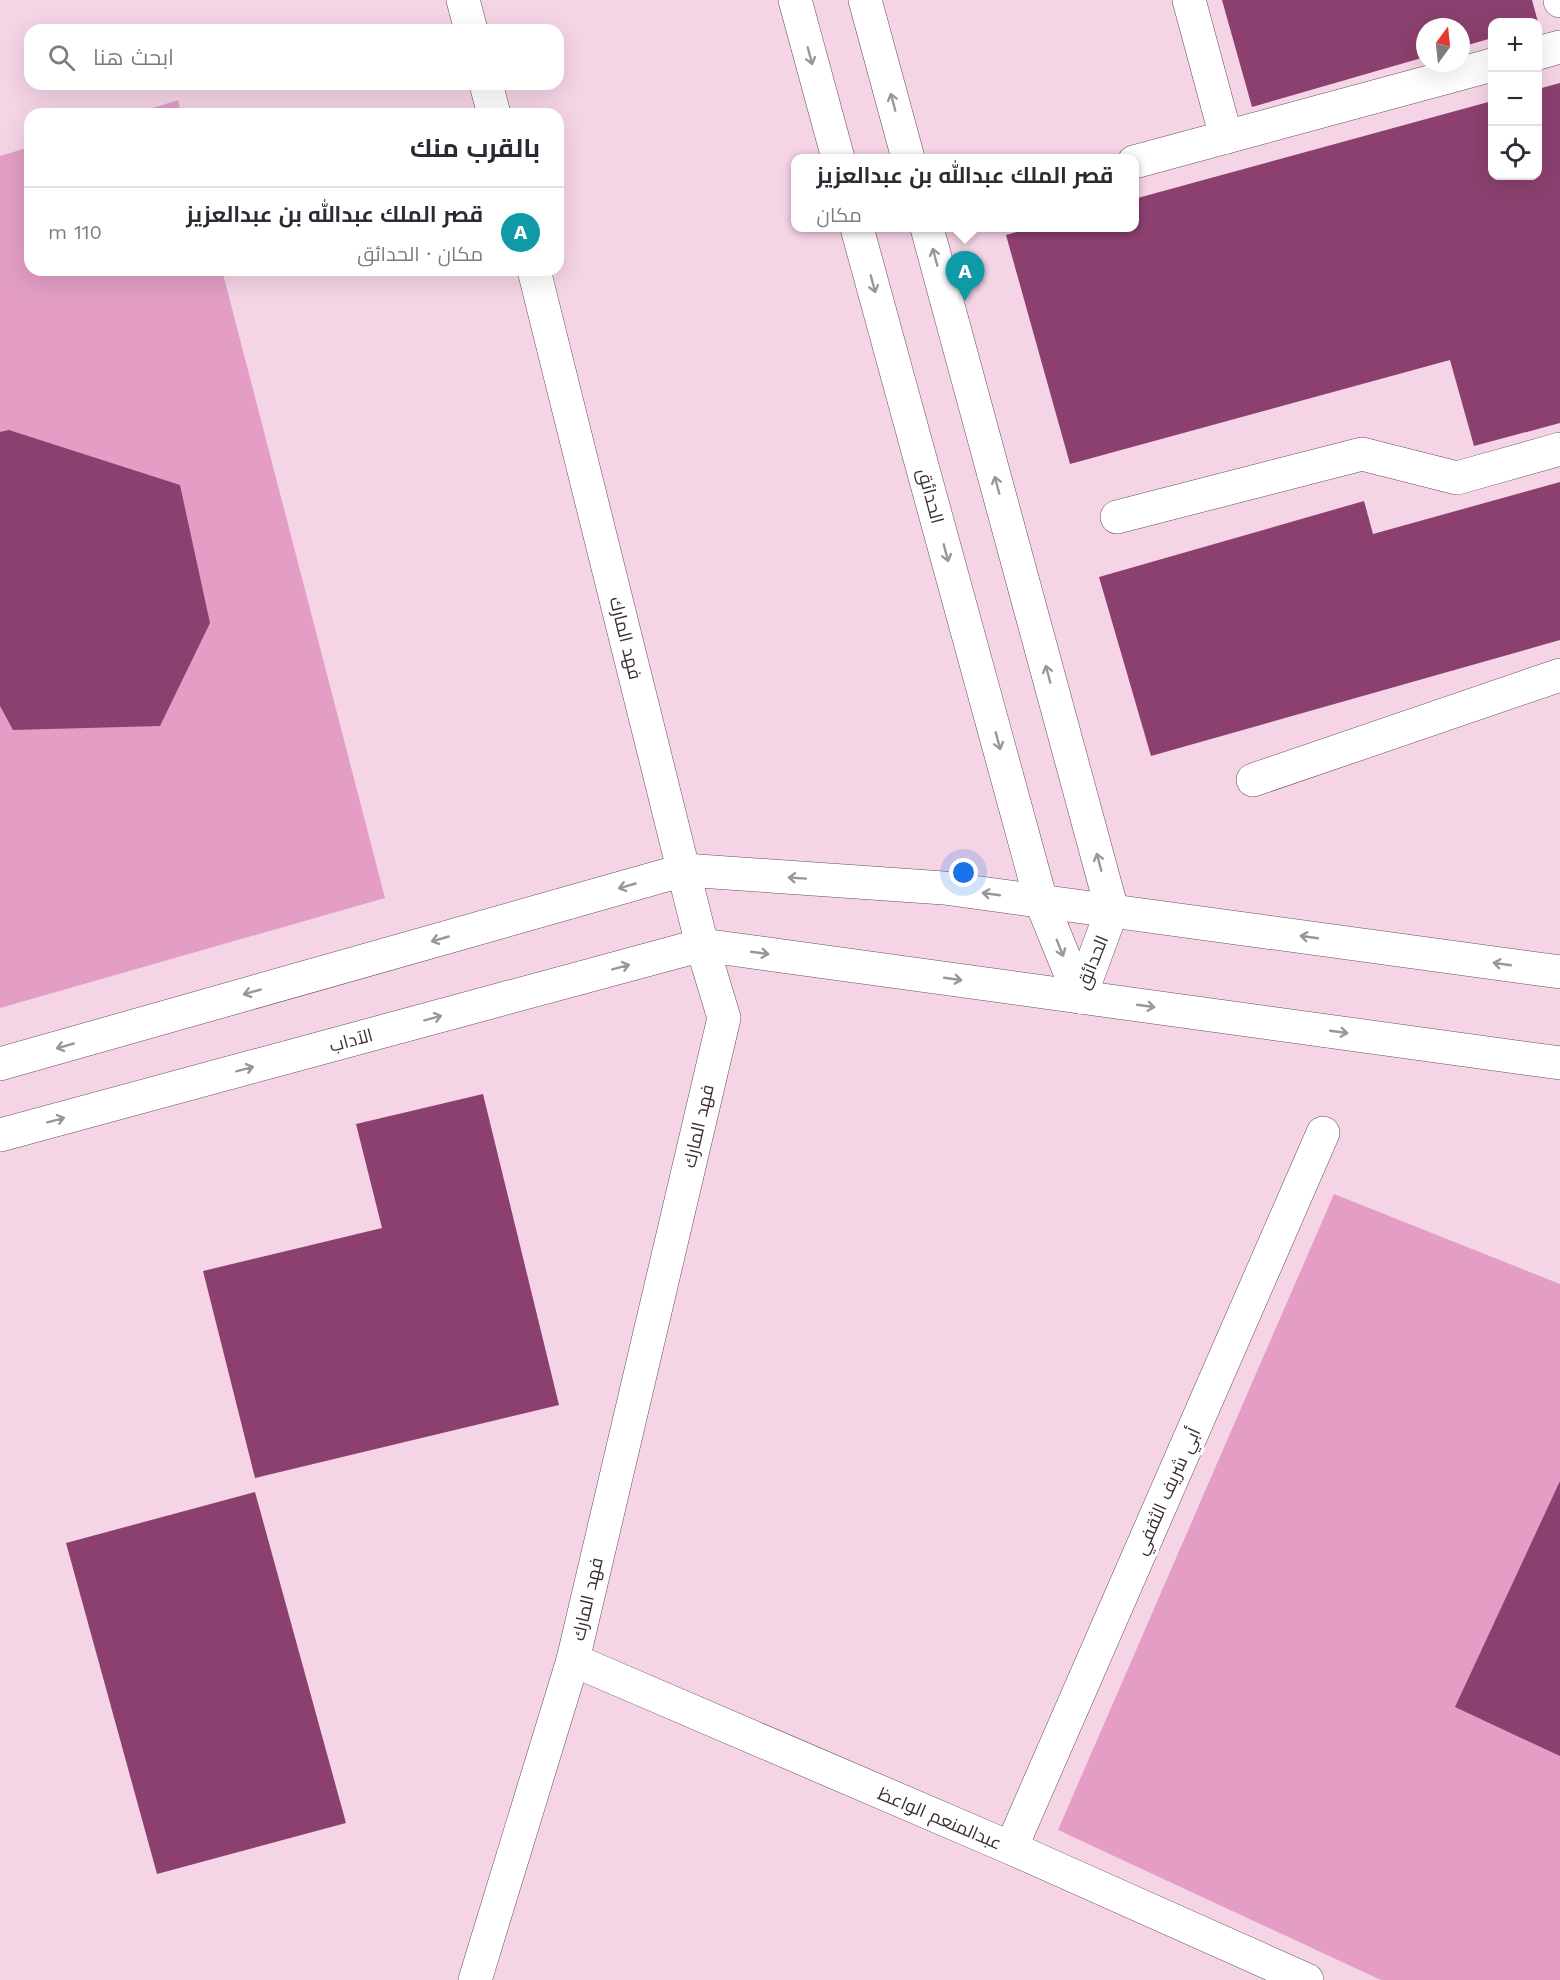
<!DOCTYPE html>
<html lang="ar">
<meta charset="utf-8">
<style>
:root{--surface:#fff;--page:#f2f2f3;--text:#2b2b33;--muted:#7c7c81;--line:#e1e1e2;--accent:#437a0f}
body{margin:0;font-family:"Work Sans",Cairo,sans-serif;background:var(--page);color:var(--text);direction:rtl}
.controls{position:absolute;right:18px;top:18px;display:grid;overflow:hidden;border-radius:12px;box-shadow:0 6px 24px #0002}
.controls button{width:54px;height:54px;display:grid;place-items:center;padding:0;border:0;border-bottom:2px solid var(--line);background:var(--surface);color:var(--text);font:30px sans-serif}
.compass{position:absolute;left:1416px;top:18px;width:54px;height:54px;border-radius:50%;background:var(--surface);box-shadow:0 6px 24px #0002;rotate:15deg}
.you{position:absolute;left:964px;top:873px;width:21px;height:21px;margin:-15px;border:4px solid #fff;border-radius:50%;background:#1a73e8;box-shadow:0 0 0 9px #1a73e833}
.badge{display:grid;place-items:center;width:39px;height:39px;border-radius:50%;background:var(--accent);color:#fff;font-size:20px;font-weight:700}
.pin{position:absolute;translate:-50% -50px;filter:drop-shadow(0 2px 3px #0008)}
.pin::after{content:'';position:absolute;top:32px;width:21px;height:18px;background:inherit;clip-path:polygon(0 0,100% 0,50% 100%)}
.popup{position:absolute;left:791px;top:154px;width:348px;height:78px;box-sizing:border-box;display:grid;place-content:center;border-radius:12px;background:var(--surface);filter:drop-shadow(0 2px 4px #0005);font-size:20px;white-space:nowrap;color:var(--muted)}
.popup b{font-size:22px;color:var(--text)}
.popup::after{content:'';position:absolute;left:50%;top:100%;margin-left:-12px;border:12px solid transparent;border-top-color:var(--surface)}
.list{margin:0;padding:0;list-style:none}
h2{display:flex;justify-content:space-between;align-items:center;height:78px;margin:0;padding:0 24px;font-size:26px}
h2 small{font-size:20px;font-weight:400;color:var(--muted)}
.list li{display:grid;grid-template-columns:39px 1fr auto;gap:18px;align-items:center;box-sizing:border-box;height:90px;padding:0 24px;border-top:2px solid var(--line)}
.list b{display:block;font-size:22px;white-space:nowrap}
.list p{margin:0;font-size:20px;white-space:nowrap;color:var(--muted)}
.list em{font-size:20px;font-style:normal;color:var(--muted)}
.icon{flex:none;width:33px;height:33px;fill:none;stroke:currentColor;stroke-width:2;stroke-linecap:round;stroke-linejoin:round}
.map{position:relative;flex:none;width:1560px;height:1980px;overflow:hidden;direction:ltr}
.search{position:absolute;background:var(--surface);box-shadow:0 6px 24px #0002;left:24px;top:24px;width:540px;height:66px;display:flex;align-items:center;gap:15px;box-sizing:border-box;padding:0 21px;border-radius:18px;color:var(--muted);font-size:22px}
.panel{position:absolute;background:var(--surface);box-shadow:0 6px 24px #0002;left:24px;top:108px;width:540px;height:168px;border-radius:18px;direction:rtl}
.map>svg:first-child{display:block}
.green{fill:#e49ec6}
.building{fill:#8c406f}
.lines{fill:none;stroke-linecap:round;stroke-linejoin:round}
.minor-casing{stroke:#684d5c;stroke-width:34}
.minor{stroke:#fff;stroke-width:33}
.oneway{stroke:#9c969a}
.labels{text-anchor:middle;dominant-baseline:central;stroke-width:6;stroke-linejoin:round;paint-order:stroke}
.street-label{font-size:18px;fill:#3a2d34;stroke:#fff}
</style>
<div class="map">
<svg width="1560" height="1980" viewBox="0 0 1560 1980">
<rect width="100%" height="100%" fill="#f5d4e6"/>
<g class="green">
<polygon points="178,100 181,114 134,114"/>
<polygon points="30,147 30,270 222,270 385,898 0,1008 0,156"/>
<polygon points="1334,1194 1560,1284 1560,1980 1381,1980 1058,1830"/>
</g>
<g class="building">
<polygon points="1222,0 1532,0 1538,22 1492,22 1492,38 1461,47 1461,27 1425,27 1425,57 1252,107"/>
<polygon points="1560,83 1560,423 1474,446 1450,360 1070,464 1006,235 1032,228 1134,228 1134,199 1492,101 1492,176 1538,176 1538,89"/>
<polygon points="9,430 180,485 210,623 160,726 13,730 0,706 0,432"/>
<polygon points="1560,482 1560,640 1151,756 1099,577 1364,501 1373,534"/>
<polygon points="483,1094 559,1405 255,1478 203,1271 382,1228 356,1124"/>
<polygon points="1560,1481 1560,1756 1455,1707"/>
<polygon points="255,1492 346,1823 157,1874 66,1543"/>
</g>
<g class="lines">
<g class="minor-casing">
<g id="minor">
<polyline points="463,0 471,30"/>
<polyline points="795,0 838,158"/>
<polyline points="865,0 908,158"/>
<polyline points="1189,0 1226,137"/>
<polyline points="1560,0 1560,1"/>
<polyline points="1538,53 1560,47"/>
<polyline points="486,84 494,114"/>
<polyline points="1134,162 1492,65"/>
<polyline points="857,228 1041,901 1080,997"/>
<polyline points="927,228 1112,910 1080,997"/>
<polyline points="1117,517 1362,454 1457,478 1560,449"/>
<polyline points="1253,780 1560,675"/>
<polyline points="0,1064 684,870 944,888 1560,972"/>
<polyline points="0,1135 702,945 1560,1063"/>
<polyline points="573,1660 1011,1848 1307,1980"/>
<polyline points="1011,1848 1323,1133"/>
<polyline points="475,1980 573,1660 724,1018 702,945 534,270"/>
</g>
</g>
<use href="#minor" class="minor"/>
</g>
<defs><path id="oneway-shaft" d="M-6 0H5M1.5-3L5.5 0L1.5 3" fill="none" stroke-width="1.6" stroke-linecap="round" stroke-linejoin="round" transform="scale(1.5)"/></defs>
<g class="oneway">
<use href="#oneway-shaft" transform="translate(810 56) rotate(75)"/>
<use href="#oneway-shaft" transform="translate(893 102) rotate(-105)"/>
<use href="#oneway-shaft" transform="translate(935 257) rotate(-105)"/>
<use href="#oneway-shaft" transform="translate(873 284) rotate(75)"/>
<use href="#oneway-shaft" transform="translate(997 485) rotate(-105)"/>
<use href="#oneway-shaft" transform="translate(946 553) rotate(75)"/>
<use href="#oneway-shaft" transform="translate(1048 674) rotate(-105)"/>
<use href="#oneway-shaft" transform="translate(998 741) rotate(75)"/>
<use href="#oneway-shaft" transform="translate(1099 862) rotate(-105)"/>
<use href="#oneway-shaft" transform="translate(797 878) rotate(-176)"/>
<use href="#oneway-shaft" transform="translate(627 886) rotate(164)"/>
<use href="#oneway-shaft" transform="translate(991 894) rotate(-172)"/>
<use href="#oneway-shaft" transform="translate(1309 937) rotate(-172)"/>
<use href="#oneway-shaft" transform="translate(440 939) rotate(164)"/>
<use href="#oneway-shaft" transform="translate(1060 948) rotate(68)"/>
<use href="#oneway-shaft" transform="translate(760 953) rotate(8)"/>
<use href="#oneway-shaft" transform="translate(1502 964) rotate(-172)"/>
<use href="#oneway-shaft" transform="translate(621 967) rotate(-15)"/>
<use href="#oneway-shaft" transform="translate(953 979) rotate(8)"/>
<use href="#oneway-shaft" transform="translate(252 992) rotate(164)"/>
<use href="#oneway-shaft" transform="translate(1146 1006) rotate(8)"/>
<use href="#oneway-shaft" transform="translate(433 1018) rotate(-15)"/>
<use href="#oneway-shaft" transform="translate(1339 1032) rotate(8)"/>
<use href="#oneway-shaft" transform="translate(65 1046) rotate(164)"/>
<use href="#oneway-shaft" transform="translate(245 1069) rotate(-15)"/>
<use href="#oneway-shaft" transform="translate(56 1120) rotate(-15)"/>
</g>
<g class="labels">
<g class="street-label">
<text transform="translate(931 496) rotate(75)">الحدائق</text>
<text transform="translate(626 638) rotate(76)">فهد المارك</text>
<text transform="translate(1092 962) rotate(-68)">الحدائق</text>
<text transform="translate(351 1040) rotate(-15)">الآداب</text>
<text transform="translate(698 1126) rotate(-77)">فهد المارك</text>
<text transform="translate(1167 1491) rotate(-66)">أبي شريف الثقفي</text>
<text transform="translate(587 1599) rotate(-77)">فهد المارك</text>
<text transform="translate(940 1818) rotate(23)">عبدالمنعم الواعظ</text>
</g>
</g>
</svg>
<div class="controls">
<button>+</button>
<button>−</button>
<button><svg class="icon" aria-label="locate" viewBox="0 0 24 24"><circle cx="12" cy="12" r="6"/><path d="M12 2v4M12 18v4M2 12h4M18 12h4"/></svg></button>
</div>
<svg class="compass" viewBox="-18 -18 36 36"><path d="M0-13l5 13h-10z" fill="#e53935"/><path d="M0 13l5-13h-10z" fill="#7c7c81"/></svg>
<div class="you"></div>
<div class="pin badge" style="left:965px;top:301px;background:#0f9aa8">A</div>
<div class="popup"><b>قصر الملك عبدالله بن عبدالعزيز</b>مكان</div>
<div class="search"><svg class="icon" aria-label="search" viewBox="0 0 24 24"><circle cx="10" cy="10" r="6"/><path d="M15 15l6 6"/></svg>ابحث هنا</div>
<section class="panel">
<h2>بالقرب منك<small></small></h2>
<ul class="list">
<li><span class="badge" style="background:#0f9aa8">A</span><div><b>قصر الملك عبدالله بن عبدالعزيز</b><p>مكان · الحدائق</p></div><em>110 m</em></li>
</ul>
</section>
</div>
